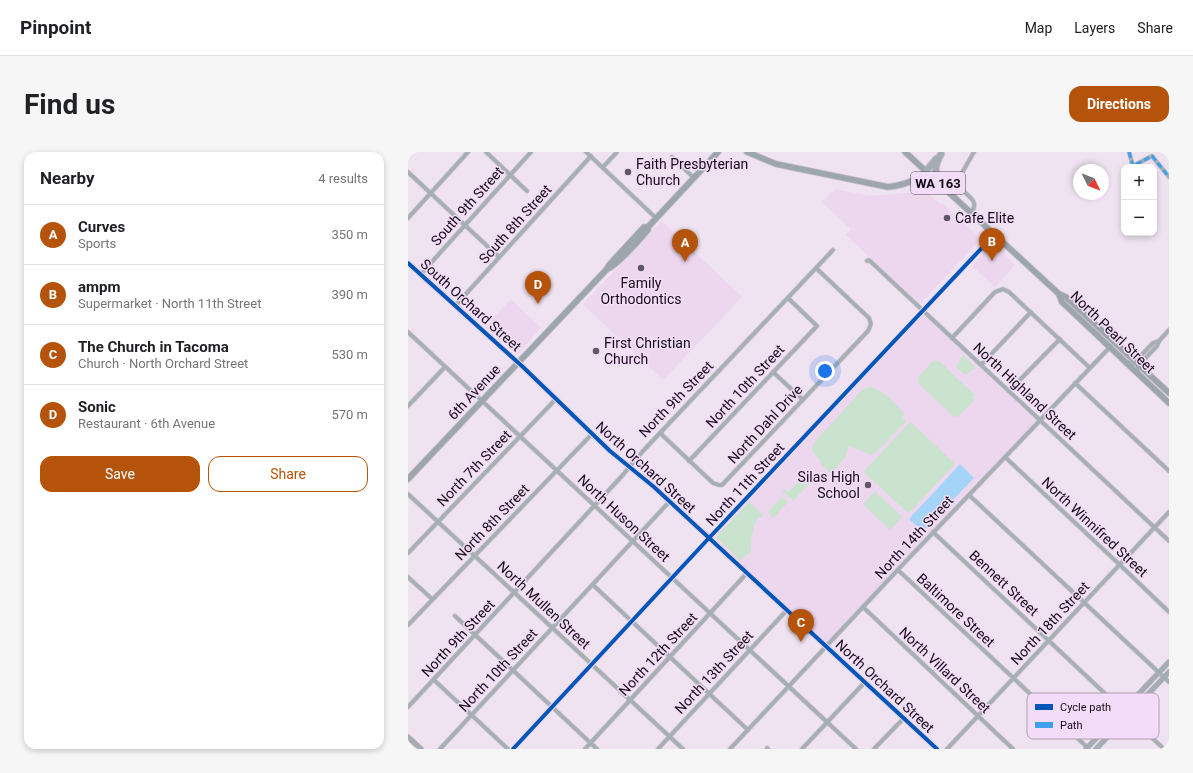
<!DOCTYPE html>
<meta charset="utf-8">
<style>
:root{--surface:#fff;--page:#f6f6f6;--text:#202124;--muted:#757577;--line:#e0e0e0;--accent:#b45309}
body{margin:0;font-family:Roboto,sans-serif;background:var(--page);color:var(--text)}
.controls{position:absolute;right:12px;top:12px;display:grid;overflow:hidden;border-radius:8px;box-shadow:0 2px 6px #0003}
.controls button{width:36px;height:36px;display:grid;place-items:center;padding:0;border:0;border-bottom:1px solid var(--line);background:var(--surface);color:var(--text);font:20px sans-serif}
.compass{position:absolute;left:665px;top:12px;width:36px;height:36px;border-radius:50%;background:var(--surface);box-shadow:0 2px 6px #0003;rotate:133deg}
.you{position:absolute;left:417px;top:219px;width:14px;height:14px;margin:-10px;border:3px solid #fff;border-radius:50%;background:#1a73e8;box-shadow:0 0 0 6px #1a73e833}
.badge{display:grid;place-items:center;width:26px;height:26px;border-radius:50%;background:var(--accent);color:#fff;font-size:13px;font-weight:700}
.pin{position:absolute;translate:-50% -33px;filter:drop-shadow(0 1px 2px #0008)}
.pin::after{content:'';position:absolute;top:21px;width:14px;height:12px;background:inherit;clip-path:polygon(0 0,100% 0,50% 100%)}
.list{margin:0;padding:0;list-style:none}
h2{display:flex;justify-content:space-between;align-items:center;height:52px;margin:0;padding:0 16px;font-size:17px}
h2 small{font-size:13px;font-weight:400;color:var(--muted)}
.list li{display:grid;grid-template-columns:26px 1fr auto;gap:12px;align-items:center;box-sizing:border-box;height:60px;padding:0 16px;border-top:1px solid var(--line)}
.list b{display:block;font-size:15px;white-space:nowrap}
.list p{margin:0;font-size:13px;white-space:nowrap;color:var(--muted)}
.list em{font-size:13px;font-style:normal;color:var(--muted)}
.actions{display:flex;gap:8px;padding:12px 16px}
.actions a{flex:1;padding:9px 0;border:1px solid var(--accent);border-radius:12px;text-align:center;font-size:14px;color:var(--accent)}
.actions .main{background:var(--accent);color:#fff}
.map{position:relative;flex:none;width:761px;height:597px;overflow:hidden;border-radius:12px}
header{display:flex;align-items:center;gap:24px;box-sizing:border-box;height:56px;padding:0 20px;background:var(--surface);border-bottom:1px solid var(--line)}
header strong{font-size:19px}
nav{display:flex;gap:22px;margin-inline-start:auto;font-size:14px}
.intro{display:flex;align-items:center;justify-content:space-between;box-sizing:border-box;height:96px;padding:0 24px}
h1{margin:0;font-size:28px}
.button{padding:10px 18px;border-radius:12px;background:var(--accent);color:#fff;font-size:14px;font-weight:700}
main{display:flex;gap:24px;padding:0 24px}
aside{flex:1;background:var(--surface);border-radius:12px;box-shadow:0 2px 6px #0003}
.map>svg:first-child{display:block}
.built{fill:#ecd7ef}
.green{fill:#cae3ce}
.water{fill:#a4d5f9}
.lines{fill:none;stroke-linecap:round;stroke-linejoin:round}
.street-casing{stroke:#cbc1cc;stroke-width:5}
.secondary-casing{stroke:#cbc1cc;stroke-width:6}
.primary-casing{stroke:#cbc1cc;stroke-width:7}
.highway-casing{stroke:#cbc1cc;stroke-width:8}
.street{stroke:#a5afb4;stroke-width:3.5}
.secondary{stroke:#a3adb3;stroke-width:5}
.primary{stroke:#9ca6ac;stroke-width:5.5}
.highway{stroke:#a5acb3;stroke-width:6}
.quiet{stroke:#3da1ea;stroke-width:3;stroke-dasharray:6 3;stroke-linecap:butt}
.cycleway-casing{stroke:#f3dcf7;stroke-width:6}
.cycleway{stroke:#0057b8;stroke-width:4}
.poi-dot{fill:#615762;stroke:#f3dcf7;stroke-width:1.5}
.labels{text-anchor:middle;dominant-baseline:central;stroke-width:3;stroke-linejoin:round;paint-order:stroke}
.shield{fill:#f3dcf7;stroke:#574a59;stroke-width:1}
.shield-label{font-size:13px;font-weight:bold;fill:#140c15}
.poi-label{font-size:14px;fill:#140c15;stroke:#f3dcf7;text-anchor:start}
.street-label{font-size:14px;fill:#140c15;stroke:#f3dcf7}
.key{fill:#f3dcf7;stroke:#b09eb3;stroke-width:1}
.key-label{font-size:11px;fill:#140c15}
</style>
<header>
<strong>Pinpoint</strong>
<nav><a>Map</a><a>Layers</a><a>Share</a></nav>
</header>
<div class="intro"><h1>Find us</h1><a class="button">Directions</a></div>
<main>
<aside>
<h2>Nearby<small>4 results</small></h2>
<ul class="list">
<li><span class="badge">A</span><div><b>Curves</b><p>Sports</p></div><em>350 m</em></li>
<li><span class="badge">B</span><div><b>ampm</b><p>Supermarket · North 11th Street</p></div><em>390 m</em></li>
<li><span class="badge">C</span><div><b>The Church in Tacoma</b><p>Church · North Orchard Street</p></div><em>530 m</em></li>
<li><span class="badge">D</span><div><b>Sonic</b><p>Restaurant · 6th Avenue</p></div><em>570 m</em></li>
</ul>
<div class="actions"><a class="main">Save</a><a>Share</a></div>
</aside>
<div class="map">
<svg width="761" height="597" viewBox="0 0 761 597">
<rect width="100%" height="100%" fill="#efe2f1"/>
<g class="built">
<polygon points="427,37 461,44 510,40 521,42 532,52 534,51 573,87 512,152 438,83 443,77 414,50"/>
<polygon points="254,69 334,145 255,228 175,152"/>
<polygon points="586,92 607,113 587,135 564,114"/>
<polygon points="103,147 133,176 109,203 77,175"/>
<polygon points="514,158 632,268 418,494 301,386"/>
</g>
<g class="green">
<polygon points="555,203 568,216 557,223 548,215"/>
<polygon points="526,208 528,210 530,208 567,243 565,246 567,247 550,265 548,264 546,265 509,230 511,228 509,226"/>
<path d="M460,235C475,236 487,252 497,262L494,266L498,269L470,299L463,303L441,294L437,306L423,322L411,310L413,308C407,303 402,300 405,292L453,239Z"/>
<polygon points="501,271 504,271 545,310 546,313 502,360 499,360 457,321 457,318"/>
<polygon points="399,321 405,326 400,333 385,349 374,339 376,337 380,340"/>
<polygon points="467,339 494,365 482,378 455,352"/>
<polygon points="374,345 380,350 365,366 360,360"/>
<path d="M341,350L355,363L353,366L350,364C345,376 342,388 343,401L338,403L332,408L308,385Z"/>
</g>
<polygon class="water" points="552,312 566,326 515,379 501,367"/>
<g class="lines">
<g class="street-casing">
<g id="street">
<polyline points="78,0 119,39"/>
<polyline points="178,0 248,66"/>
<polyline points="721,0 725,14 744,4 761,25"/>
<polyline points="264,5 286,26"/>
<polyline points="195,15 209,0"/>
<polyline points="0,20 91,105"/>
<path d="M563,61C574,46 554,44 550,31L551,26L566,0"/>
<polyline points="0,66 60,0"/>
<polyline points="459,109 461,108 761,389"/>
<polyline points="12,123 123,0"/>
<polyline points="47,154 183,4"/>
<polyline points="0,180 448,597"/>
<polyline points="544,186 587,140 595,137 601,140 682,216"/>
<polyline points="720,210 725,212 745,191 751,189"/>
<polyline points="573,213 623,160"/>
<polyline points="365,220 395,248"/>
<polyline points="730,220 729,215 749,194 751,189 761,178"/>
<polyline points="667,231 761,319"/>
<polyline points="601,239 652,187"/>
<polyline points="0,254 37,215"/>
<polyline points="252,281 305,331 311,333 314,333 460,179 463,172 461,166 408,116"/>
<polyline points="597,305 712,413 761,460"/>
<polyline points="281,309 409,174 380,146"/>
<polyline points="0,342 275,597"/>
<polyline points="561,343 761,530"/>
<polyline points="525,380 756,597"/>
<polyline points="0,401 148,247"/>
<polyline points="490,418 680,596"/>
<polyline points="0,425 24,447"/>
<polyline points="185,433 340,578"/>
<polyline points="455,455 605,597"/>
<polyline points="47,464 189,597"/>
<polyline points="0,473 184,282"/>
<polyline points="26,528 100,597"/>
<polyline points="0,555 213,325 235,299 425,98"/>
<polyline points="359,596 360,597"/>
<polyline points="32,597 262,349"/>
<polyline points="105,597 301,386 586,83"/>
<polyline points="177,597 339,421"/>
<polyline points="250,597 379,458"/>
<polyline points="322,597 499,408 703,194"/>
<polyline points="394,597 457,530"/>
<polyline points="466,597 496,566"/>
<polyline points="539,597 761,360"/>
</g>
</g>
<g class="secondary-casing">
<g id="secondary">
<polyline points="0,111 115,215 202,299 246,335 529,597"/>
<polyline points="0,585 13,597"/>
<polyline points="678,597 761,510"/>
<polyline points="688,597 761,520"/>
</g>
</g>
<g class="primary-casing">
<g id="primary">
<path d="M339,0L368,12L480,35C495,33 506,30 518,19"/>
<polyline points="497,0 651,142 654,150 761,251"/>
<path d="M199,117C208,115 232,87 240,78V75"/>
<polyline points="651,142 658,145 761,241"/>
<polyline points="0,327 199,117 201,113 236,75 240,75 310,0"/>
</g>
</g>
<g class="highway-casing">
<g id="highway">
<path d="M533,2C525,17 527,20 534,34"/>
<polyline points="518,19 528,7"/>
</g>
</g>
<use href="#street" class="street"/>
<use href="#secondary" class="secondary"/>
<use href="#primary" class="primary"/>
<use href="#highway" class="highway"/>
<polyline class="quiet" points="721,0 725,14 744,4 761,25"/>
<g class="cycleway-casing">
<g id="cycleway">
<polyline points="0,111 115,215 202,299 246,335 529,597"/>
<polyline points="105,597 301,386 586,83"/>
</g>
</g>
<use href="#cycleway" class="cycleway"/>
</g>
<g class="poi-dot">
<circle cx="220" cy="20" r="4"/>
<circle cx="539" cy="66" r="4"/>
<circle cx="233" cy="116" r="4"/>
<circle cx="188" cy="199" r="4"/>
<circle cx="460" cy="333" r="4"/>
</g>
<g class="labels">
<rect class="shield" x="503" y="20" width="54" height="22" rx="3"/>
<g class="shield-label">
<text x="530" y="31">WA 163</text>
</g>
<g class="poi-label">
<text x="228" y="12">Faith Presbyterian<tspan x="228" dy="16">Church</tspan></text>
<text x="547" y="66">Cafe Elite</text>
<text x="233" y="131" text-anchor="middle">Family<tspan x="233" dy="16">Orthodontics</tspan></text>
<text x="196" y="191">First Christian<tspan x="196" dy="16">Church</tspan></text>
<text x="452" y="325" text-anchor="end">Silas High<tspan x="452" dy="16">School</tspan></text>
</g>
<g class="street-label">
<text transform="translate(59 54) rotate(-48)">South 9th Street</text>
<text transform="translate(107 72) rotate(-48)">South 8th Street</text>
<text transform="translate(63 153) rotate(42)">South Orchard Street</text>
<text transform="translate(705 180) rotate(44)">North Pearl Street</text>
<text transform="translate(337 234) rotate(-47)">North 10th Street</text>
<text transform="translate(617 239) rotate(43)">North Highland Street</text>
<text transform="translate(66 240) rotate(-47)">6th Avenue</text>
<text transform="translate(268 247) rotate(-46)">North 9th Street</text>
<text transform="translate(357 272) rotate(-47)">North Dahl Drive</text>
<text transform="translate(238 315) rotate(42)">North Orchard Street</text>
<text transform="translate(66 316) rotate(-46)">North 7th Street</text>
<text transform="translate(337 332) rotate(-47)">North 11th Street</text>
<text transform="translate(216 366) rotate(43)">North Huson Street</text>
<text transform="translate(84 370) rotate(-46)">North 8th Street</text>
<text transform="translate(687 375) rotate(43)">North Winnifred Street</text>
<text transform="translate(506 385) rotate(-47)">North 14th Street</text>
<text transform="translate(596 431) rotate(43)">Bennett Street</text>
<text transform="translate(136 453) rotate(43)">North Mullen Street</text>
<text transform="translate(548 458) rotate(43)">Baltimore Street</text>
<text transform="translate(642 471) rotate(-47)">North 18th Street</text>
<text transform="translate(50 486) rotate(-47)">North 9th Street</text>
<text transform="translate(250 502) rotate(-47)">North 12th Street</text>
<text transform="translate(90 518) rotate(-47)">North 10th Street</text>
<text transform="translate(537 518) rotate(43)">North Villard Street</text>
<text transform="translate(306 520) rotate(-47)">North 13th Street</text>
<text transform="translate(477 534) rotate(43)">North Orchard Street</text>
</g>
</g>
<rect x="619" y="541" width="132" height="46" rx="6" class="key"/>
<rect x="627" y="552" width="18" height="6" fill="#0057b8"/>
<rect x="627" y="570" width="18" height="6" fill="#3da1ea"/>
<g class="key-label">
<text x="652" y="559">Cycle path</text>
<text x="652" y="577">Path</text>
</g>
</svg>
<div class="controls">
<button>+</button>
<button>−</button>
</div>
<svg class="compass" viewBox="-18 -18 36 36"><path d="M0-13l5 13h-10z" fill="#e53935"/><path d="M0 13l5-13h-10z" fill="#757577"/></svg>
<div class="you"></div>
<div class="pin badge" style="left:277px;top:110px">A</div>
<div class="pin badge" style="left:584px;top:109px">B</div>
<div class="pin badge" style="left:393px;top:490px">C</div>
<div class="pin badge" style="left:130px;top:152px">D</div>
</div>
</main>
